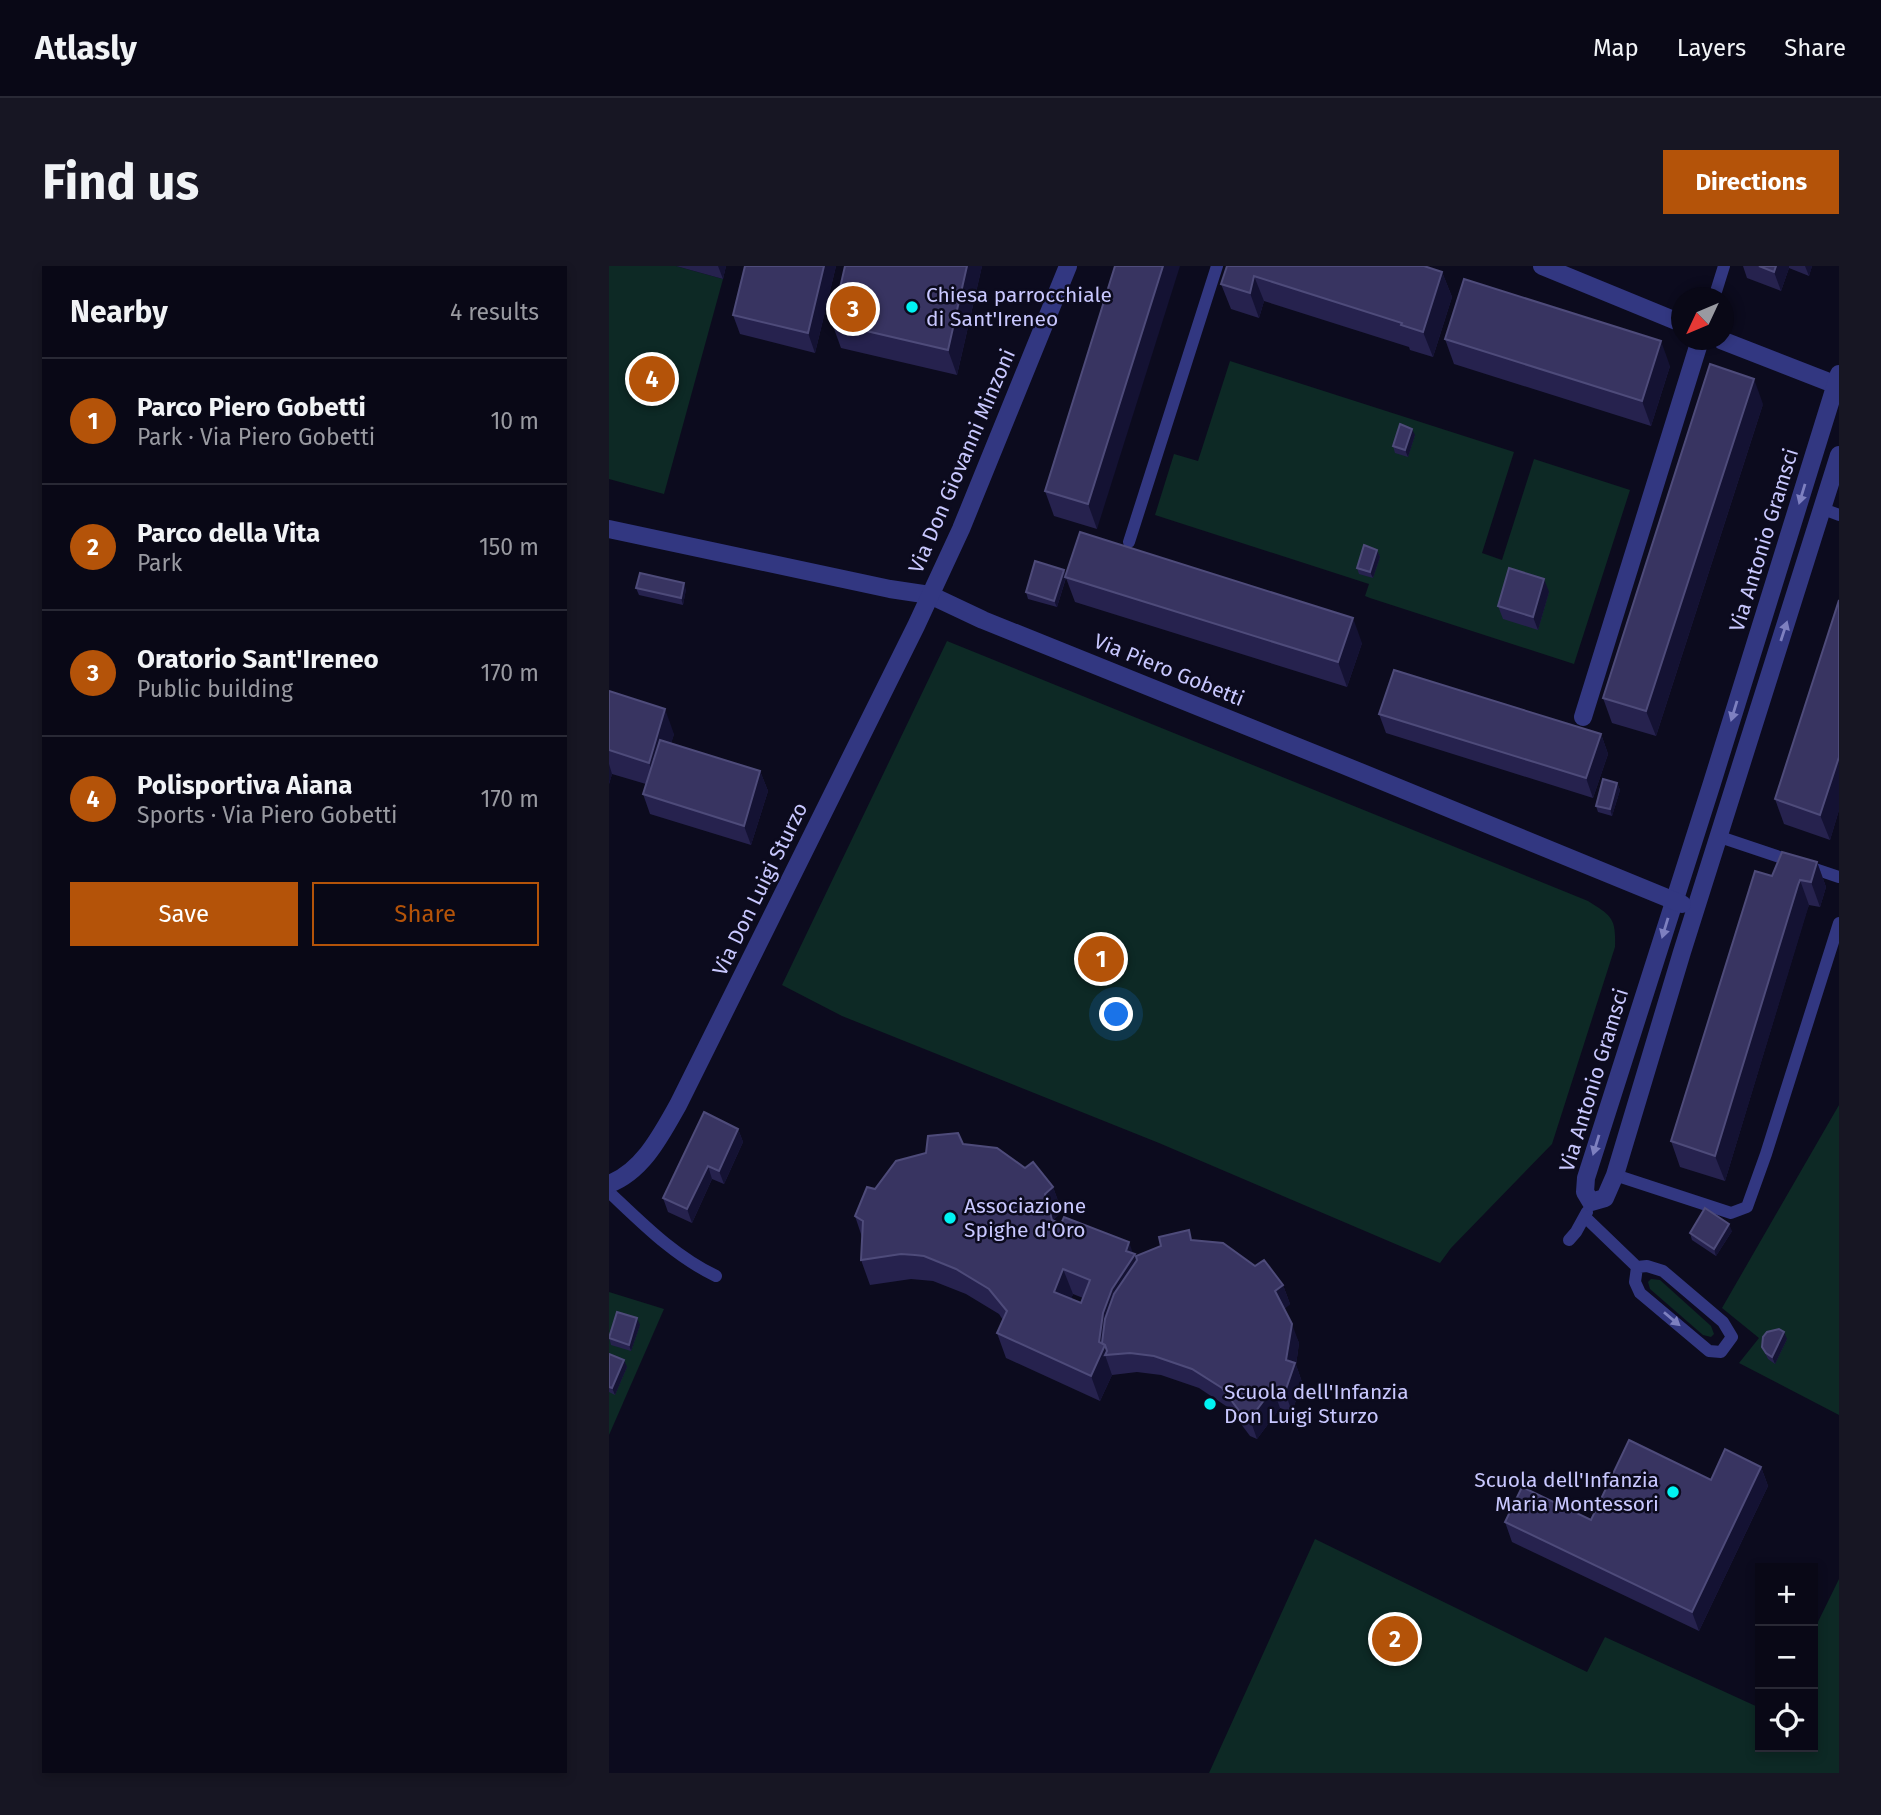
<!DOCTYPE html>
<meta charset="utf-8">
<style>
:root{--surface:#090816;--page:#171623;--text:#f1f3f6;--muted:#999aa1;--line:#292935;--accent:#b45309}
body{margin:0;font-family:"Fira Sans",sans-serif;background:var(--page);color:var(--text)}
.controls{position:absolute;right:21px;bottom:21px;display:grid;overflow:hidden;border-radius:0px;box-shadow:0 4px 10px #0003}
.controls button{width:63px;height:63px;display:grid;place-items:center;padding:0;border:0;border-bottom:2px solid var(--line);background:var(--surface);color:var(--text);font:35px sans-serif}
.compass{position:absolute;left:1062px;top:21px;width:63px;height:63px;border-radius:50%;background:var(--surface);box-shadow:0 4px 10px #0003;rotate:226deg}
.you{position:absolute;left:508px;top:749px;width:24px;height:24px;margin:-18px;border:5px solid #fff;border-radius:50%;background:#1a73e8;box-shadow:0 0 0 10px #1a73e833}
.badge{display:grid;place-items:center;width:46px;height:46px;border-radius:50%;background:var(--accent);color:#fff;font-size:23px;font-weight:700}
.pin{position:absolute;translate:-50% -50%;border:4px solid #fff;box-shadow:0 2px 7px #0006}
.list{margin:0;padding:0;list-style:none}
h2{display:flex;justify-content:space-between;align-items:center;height:91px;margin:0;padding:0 28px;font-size:30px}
h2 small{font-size:23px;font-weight:400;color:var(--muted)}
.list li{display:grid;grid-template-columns:46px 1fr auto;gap:21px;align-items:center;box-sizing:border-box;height:126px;padding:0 28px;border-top:2px solid var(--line)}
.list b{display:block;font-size:26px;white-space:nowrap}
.list p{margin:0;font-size:23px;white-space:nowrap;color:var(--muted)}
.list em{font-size:23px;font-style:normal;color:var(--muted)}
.actions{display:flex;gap:14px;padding:21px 28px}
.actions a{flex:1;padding:16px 0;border:2px solid var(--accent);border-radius:0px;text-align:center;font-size:24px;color:var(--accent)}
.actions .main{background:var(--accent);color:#fff}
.icon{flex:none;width:38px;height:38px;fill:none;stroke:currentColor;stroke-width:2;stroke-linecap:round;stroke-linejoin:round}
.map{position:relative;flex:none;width:1230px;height:1507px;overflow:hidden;border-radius:0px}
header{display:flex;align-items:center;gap:42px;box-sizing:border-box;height:98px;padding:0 35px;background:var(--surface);border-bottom:2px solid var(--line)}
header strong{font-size:33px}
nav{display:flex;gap:38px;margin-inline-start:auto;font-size:24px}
.intro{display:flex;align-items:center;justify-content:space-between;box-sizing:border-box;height:168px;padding:0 42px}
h1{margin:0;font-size:49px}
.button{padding:18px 32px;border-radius:0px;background:var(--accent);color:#fff;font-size:24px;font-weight:700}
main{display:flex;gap:42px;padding:0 42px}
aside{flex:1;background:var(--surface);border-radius:0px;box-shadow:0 4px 10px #0003}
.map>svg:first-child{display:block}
.green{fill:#0d2925}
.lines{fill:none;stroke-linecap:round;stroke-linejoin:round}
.lane{stroke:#323781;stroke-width:12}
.street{stroke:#323781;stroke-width:18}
.wall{fill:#26224e;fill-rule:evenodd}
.shaded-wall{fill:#141233}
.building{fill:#383461;stroke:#4e4b7a;stroke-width:2;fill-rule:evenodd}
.oneway{fill:#7e80c0}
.poi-dot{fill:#00f3f3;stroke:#0c0b1e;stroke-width:2.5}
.labels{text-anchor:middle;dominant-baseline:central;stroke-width:5;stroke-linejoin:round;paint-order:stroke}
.poi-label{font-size:21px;fill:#c9c8ff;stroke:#0c0b1e;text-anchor:start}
.street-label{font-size:21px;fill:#c9c8ff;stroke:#0c0b1e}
</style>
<header>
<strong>Atlasly</strong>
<nav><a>Map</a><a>Layers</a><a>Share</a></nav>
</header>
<div class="intro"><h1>Find us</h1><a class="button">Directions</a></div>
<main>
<aside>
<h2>Nearby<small>4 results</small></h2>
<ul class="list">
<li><span class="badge">1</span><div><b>Parco Piero Gobetti</b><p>Park · Via Piero Gobetti</p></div><em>10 m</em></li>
<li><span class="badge">2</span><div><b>Parco della Vita</b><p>Park</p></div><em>150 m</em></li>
<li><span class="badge">3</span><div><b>Oratorio Sant'Ireneo</b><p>Public building</p></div><em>170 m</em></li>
<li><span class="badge">4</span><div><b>Polisportiva Aiana</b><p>Sports · Via Piero Gobetti</p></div><em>170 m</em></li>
</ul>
<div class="actions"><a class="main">Save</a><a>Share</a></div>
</aside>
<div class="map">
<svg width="1230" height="1507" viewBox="0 0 1230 1507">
<rect width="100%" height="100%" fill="#0c0b1e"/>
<g class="green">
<polygon points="0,0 67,0 114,13 55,228 0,213"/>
<polygon points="621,95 905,186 873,287 893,294 925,193 1021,224 965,398 761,332 756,330 760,318 546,249 565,188 589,195"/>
<path d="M338,375L979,635C1003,650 1007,652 1006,681L943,878L842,982L831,997L550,877L233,750L173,719Z"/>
<polygon points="1230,839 1230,1149 1130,1097 1150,1072 1113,1042"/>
<polygon points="1042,1013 1051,1014 1102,1060 1105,1068 1102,1071 1094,1069 1041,1023 1039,1016"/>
<polygon points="0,1026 55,1043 0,1169"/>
<polygon points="706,1273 978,1406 996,1371 1151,1442 1151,1481 1204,1481 1204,1366 1230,1313 1230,1507 600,1507"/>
</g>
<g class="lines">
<g class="lane">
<polyline points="1105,32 1115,0"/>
<polyline points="1214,243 1230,249"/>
<polyline points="520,276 608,0"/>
<polyline points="1111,571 1230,611"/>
<polyline points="1006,909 1122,947 1138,941 1157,888 1230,657"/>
<path d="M0,926C33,957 65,990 107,1010"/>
<polyline points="976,951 1028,1001 1038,1000 1054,1005 1114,1056 1123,1071 1112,1086 1100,1085 1031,1027 1026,1016 1028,1001"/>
<polyline points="960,974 967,966 978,946"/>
</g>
<g class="street">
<polyline points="933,0 1072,57"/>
<polyline points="1112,74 1230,120"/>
<polyline points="1230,108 1103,517 977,912 976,926 982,936 996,932 1006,909 1073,686 1230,189"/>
<polyline points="0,263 281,323 321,329 374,354 734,499 1073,638"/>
<polyline points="974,451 1091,74"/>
<path d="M0,918C34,905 52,869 69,839L307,360L352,263L459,0"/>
</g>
</g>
<g class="wall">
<polygon points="67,0 117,0 114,13"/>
<polygon points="136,0 227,0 206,87 131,68 124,49"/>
<polygon points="373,0 348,109 232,82 223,57"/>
<polygon points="506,0 488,263 445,250 436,225"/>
<polygon points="618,0 833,6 843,31 824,91 801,84 800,81 655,35 650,52 622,43 612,18"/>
<polygon points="1134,0 1203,0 1200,10 1180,2 1172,25 1138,12"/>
<polygon points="836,73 1061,100 1042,160 845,98"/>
<polygon points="1154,138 1047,470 1003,457 994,432"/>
<polygon points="806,169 799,191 786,187 784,180"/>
<polygon points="768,284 771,291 764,312 750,308 748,302"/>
<polygon points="455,304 457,310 753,377 738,421 466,336 457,312 448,341 419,333 417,326"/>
<polygon points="27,322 77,323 74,339 30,329"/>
<polygon points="940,326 929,364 894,353 889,340"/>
<polygon points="1230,334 1230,544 1221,574 1175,558 1166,533"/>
<polygon points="0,425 65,468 62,477 151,505 159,525 142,579 41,548 34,528 37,518 3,508 0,518"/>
<polygon points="770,448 992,468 999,488 984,532 777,467"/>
<polygon points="1008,517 1011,524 1003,550 989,546 987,540"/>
<polygon points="1208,596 1217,621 1211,641 1200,639 1198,644 1116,915 1071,901 1062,875 1163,610"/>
<polygon points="129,863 134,876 115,918 103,913 83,957 59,946 54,932"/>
<path d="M354,878L416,902L444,921L453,946L445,953V955L524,987L527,990L583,974L646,1000L674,1019L681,1038L675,1043L690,1077L687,1099L693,1116L683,1146L671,1142L648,1173L641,1170L620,1142L590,1122L552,1109L528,1106L503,1109L491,1135L397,1092L388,1067L394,1054L390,1048L357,1028L324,1015L302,1013L261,1019L252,994L253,971L246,950L266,923ZM464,1028L474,1032L472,1037L462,1033Z"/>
<polygon points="1123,965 1107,990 1083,974 1081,967"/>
<polygon points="31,1059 22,1085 2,1079 0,1071"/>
<polygon points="1178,1073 1166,1098 1159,1093 1153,1081"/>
<polygon points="0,1088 18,1101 6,1129 0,1126"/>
<polygon points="1152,1201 1159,1220 1090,1365 903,1276 896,1256 982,1254 1102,1214"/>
</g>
<g class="shaded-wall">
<polygon points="109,0 117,0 114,13"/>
<polygon points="215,0 227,0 206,87 199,67"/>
<polygon points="358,0 373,0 348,109 339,84"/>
<polygon points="554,0 571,0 488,263 479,238"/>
<polygon points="1167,0 1180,0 1180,2 1172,25 1165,6"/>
<polygon points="1196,0 1203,0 1200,10"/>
<polygon points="833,6 843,31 824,91 814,66"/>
<polygon points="645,10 655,35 650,52 641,27"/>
<polygon points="1052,75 1061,100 1042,160 1033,135"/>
<polygon points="1145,113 1154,138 1047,470 1037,445"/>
<polygon points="803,163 806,169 799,191 796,184"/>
<polygon points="768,284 771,291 764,312 761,306"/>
<polygon points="455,304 457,311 448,341 445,335"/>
<polygon points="935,313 940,326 929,364 924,351"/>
<polygon points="75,317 77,323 74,339 72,332"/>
<polygon points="744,352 753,377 738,421 729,396"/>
<polygon points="56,443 65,468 49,522 40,497"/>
<polygon points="992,468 999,488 984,532 977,512"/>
<polygon points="1230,491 1230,544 1221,574 1211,549"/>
<polygon points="0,498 3,508 0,518"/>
<polygon points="151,505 159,525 142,579 135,560"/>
<polygon points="1008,517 1011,524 1003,550 1001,543"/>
<polygon points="1208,596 1217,621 1211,641 1202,616"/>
<polygon points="1191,614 1200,639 1116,915 1106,890"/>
<polygon points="129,863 134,876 115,918 110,905"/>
<polygon points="99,900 103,913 83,957 78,943"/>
<polygon points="444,921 453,946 445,953 452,979 443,954 436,928"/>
<polygon points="1120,958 1123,965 1107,990 1105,983"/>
<polygon points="520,976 525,990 526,988 536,1013 496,1089 503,1109 491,1135 482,1110 494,1047"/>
<polygon points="454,1003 464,1028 455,1051 445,1026"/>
<polygon points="674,1019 681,1038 673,1045 666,1025"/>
<polygon points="28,1052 31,1059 22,1085 20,1079"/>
<polygon points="683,1058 690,1077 687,1099 693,1116 683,1146 676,1126 677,1094"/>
<polygon points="1175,1066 1178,1073 1166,1098 1163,1091"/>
<polygon points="15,1094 18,1101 6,1129 3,1122"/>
<polygon points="664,1122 671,1142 648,1173 641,1153"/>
<polygon points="1152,1201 1159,1220 1090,1365 1083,1346"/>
</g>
<g class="building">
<polygon points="136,0 215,0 199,67 124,49"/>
<polygon points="236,0 358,0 339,84 223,57"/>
<polygon points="506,0 554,0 479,238 436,225"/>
<polygon points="618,0 815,0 833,6 814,66 792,59 793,57 645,10 641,27 612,18"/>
<polygon points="1150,0 1167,0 1165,6"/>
<polygon points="855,13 1052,75 1033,135 836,73"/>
<polygon points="1101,98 1145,113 1037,445 994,432"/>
<polygon points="791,158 803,163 796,184 784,180"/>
<polygon points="471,266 744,352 729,396 456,311"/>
<polygon points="755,279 768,284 761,306 748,302"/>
<polygon points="426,295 455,304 445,335 417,326"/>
<polygon points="900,302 935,313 924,351 889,340"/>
<polygon points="31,307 75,317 72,332 27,322"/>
<polygon points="1230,334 1230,491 1211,549 1166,533"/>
<polygon points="785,404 992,468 977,512 770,448"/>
<polygon points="0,425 56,443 40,497 0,484"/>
<polygon points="51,474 151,505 135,560 34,528"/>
<polygon points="994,513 1008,517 1001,543 987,540"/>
<polygon points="1173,586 1208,596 1202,616 1191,614 1189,619 1106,890 1062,875 1146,605 1163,610"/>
<polygon points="95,846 129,863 110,905 99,900 78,943 54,932"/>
<path d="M349,867L354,878L388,882L416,902L424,896L444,921L436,928L443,954L452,958L455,951L520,976L517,985L526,988L503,1023L494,1047L490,1076L496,1079L482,1110L388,1067L398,1045L380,1023L347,1003L315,990L306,989L292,988L252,994L254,955L246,950L258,921L266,923L287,895L317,887L319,870ZM454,1003L481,1014L472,1037L445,1026Z"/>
<polygon points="1096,942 1120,958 1105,983 1081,967"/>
<polygon points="580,964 582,974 614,977 646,1000 655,994 674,1019 666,1025 683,1058 677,1094 686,1097 676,1126 664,1122 641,1153 634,1150 613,1122 583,1103 545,1090 521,1087 496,1089 498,1085 496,1079 493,1077 496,1053 505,1028 528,994 527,990 552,980 550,971"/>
<polygon points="8,1046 28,1052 20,1079 0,1072"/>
<polygon points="1170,1063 1175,1066 1163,1091 1157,1087 1153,1081 1154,1071 1158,1066"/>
<polygon points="0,1088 15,1094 3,1122 0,1121"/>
<polygon points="1020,1174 1102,1214 1116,1183 1152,1201 1083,1346 896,1256 913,1221 982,1254"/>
</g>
<defs><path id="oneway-solid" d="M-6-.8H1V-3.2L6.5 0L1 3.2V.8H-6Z" transform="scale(1.75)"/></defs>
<g class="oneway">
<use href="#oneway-solid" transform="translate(1193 228) rotate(107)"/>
<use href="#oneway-solid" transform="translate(1175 365) rotate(-72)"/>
<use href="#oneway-solid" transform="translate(1125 445) rotate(107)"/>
<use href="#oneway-solid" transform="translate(1056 662) rotate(107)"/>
<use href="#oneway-solid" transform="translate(987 879) rotate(107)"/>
<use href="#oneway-solid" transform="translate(1063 1053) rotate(40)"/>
</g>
<g class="poi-dot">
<circle cx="303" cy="41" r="7"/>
<circle cx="341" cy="952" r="7"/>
<circle cx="601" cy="1138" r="7"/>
<circle cx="1064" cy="1226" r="7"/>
</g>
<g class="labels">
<g class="poi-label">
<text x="317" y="29">Chiesa parrocchiale<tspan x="317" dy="24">di Sant'Ireneo</tspan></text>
<text x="355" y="940">Associazione<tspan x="355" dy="24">Spighe d'Oro</tspan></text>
<text x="615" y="1126">Scuola dell'Infanzia<tspan x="615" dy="24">Don Luigi Sturzo</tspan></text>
<text x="1050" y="1214" text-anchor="end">Scuola dell'Infanzia<tspan x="1050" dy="24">Maria Montessori</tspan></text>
</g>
<g class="street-label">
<text transform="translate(353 195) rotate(-67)">Via Don Giovanni Minzoni</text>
<text transform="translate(1155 274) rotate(-73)">Via Antonio Gramsci</text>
<text transform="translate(560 404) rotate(22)">Via Piero Gobetti</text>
<text transform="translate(151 623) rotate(-64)">Via Don Luigi Sturzo</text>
<text transform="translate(985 814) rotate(-73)">Via Antonio Gramsci</text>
</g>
</g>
</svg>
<div class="controls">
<button>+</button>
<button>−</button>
<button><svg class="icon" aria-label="locate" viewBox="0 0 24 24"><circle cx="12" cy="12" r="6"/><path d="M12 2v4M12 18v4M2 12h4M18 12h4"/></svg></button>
</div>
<svg class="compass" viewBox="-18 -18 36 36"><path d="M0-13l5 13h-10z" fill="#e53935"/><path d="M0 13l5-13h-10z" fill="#999aa1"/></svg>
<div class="you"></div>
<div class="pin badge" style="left:492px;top:693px">1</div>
<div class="pin badge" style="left:786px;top:1373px">2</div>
<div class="pin badge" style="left:244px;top:43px">3</div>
<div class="pin badge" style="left:43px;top:113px">4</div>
</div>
</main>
